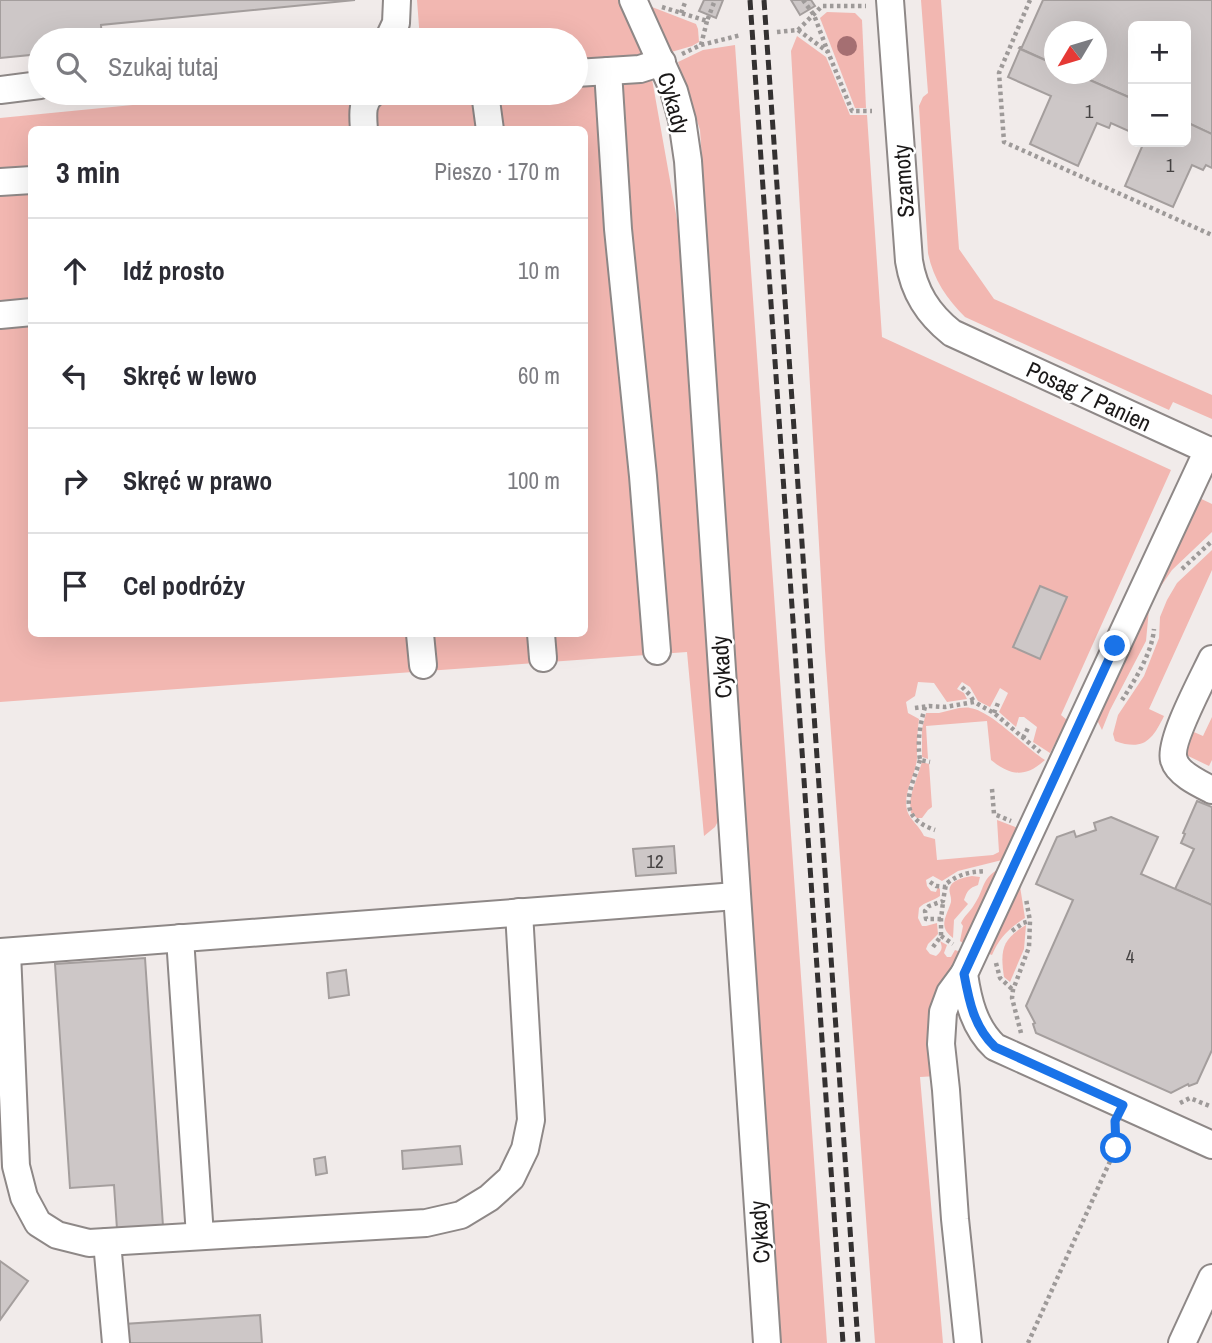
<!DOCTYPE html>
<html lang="pl">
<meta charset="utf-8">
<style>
:root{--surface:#fff;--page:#f2f2f3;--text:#2b2b33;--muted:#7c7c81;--line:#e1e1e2}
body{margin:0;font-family:"Archivo Narrow",sans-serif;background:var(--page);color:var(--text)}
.controls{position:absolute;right:21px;top:21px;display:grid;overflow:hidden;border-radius:10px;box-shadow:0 7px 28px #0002}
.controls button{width:63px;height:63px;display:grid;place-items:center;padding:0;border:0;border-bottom:2px solid var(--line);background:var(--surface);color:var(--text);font:35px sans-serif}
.compass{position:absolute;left:1044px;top:21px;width:63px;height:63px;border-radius:50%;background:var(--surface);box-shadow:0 7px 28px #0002;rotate:232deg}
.stop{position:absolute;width:21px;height:21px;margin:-16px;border:5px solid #1a73e8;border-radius:50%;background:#fff}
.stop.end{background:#1a73e8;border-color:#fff;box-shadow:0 2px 7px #0008}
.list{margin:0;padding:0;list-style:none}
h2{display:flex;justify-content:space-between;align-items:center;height:91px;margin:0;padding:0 28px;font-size:30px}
h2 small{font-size:23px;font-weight:400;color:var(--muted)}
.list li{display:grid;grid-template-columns:46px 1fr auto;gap:21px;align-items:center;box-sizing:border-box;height:105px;padding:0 28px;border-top:2px solid var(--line)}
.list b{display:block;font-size:26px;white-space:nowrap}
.list em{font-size:23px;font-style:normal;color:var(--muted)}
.icon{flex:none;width:38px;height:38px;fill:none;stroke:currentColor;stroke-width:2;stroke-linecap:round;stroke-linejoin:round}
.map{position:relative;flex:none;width:1212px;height:1343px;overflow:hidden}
.search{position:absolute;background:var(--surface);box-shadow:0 7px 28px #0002;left:28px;top:28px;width:560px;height:77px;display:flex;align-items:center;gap:18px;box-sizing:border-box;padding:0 24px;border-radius:38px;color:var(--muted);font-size:26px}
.panel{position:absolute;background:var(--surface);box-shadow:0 7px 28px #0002;left:28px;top:126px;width:560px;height:511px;border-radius:10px}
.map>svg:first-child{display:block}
.green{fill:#f2b7b1;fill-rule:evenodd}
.building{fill:#cdc7c7;stroke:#a49e9d;stroke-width:2}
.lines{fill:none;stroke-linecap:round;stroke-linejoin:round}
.minor-casing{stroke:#8e8887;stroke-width:30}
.path{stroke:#9e9a99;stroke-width:4.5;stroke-dasharray:3.5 3.5;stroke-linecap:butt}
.minor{stroke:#fff;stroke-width:26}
.rail{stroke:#343131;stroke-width:5;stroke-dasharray:10 5;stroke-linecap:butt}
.tree{fill:#a56f72}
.route{stroke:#1a73e8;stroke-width:9}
.labels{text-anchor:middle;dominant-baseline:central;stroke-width:5;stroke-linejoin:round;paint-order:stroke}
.number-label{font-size:19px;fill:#474444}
.street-label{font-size:23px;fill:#1a1818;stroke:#fff}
</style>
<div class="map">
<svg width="1212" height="1343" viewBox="0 0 1212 1343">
<rect width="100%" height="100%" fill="#f1ebea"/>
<g class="green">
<path d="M417,0H619L645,61L623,82L652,79L679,231L711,643L722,813L715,827L704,836L687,652L0,702V118L255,93H576V40H420ZM32,130H584V634H32Z"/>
<path d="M921,0H941L959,249L994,299L1212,395V419L1173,402L1169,410L965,317C947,299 933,279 928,253L919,106L923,97L928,93Z"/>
<polygon points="652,7 696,24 698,29 699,42 692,46 668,53"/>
<polygon points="827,12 855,13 862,20 866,108 855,108 820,18"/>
<path d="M797,36L826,57L850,115H867L882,337L1171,470L1061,715L1067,720L1050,753L1033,742L1037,727L1024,717H1019L1016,727L999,712L1008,693L1000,688L990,707L978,701L970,687L962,682L957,689L964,693L967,699L947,702L934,683L918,682L915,696L906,702L908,713L919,719C917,733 917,745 917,758C916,776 901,794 908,813C910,819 920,827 924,836L935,839L937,860L993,855L999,852L997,820L1018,828L1002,860L958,871L942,881L933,876L926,880L927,886L931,891L936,892L938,887L940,889V896C933,901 924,902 919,908L918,918L922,926H926L937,923L938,934L928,944L926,949L930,954L936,956C942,951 943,948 940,941L947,945L944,953L947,957H951L955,950L961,952L938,1076L920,1077L943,1343H875L825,650L791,51Z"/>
<polygon points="735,45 827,1343 780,1343 700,130 678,62 703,50"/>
<polygon points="1193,495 1212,504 1212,532 1172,570 1161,586 1149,609 1146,641 1110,710 1102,730 1098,722 1099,703"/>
<path d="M1212,550V570L1149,709L1164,716C1152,741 1143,751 1115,741L1113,734L1118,715L1144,676L1159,638L1160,617L1167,600L1177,583Z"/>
<path d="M959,708C963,708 967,707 970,708C992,711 1025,748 1045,760C1025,778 1011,776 991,760L987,721L926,726L928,759L922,757V729L926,713H939Z"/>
<polygon points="1212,717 1212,760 1209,766 1184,754 1187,729 1203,736"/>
<polygon points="922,762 929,764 932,807 928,810 922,818 917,818 911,813 910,802 912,792"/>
<path d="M1000,868L964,944L960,941L963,926L961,923C964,916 970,912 974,905C986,887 980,880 1000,868Z"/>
<path d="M972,876L980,877L978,885C969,888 967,891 964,900L968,904L954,920L953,938C937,926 947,916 951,902C952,895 947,891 951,885C955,879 966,877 972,876Z"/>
<path d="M1019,880L1025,918C1009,928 999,938 992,955L984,952Z"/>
<path d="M1026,925L1024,949L1010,982L1004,977C1000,950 1002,939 1026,925Z"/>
</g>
<g class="building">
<polygon points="0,0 355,0 101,25 102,40 40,40 40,54 0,58"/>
<polygon points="704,0 723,0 716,18 699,11"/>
<polygon points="791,0 811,0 815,6 800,15"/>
<polygon points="1043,0 1212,0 1212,134 1186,122 1186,26 1133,26 1133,99 1076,74 1096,74 1096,32 1054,32 1054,64 1019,48 1020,47 1022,47"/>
<polygon points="1020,49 1054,64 1054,74 1076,74 1133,99 1133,133 1111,123 1109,128 1097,123 1078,166 1030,144 1051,96 1008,77"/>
<polygon points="1186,122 1212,134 1212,168 1206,165 1203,170 1192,165 1173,207 1125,186 1144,142 1186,142"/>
<polygon points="1040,586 1067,597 1040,659 1013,647"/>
<polygon points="1197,801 1212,807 1212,905 1175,889 1194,849 1181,843 1185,834 1183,833"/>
<polygon points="1111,817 1158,837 1141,874 1212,905 1212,1050 1197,1083 1189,1086 1188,1084 1171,1093 1036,1033 1033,1024 1035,1023 1026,1006 1073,900 1036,884 1057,837 1074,831 1076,837 1096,830 1094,823"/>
<polygon points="674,846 676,873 636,876 633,849"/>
<polygon points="145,958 163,1226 117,1229 114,1185 70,1188 55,964"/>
<polygon points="346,970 349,995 329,998 327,973"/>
<polygon points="460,1146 462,1164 403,1169 402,1151"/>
<polygon points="325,1157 327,1173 316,1175 314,1159"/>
<polygon points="0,1261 28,1281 0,1320"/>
<polygon points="260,1315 262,1343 126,1343 124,1324"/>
</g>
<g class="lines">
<g class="minor-casing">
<g id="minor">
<polyline points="633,0 674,91 682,120 688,161 767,1343"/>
<path d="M890,0L909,261C914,292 928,314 952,333L1212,452"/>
<polyline points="386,40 388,40 396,23 397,0"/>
<polyline points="608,71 618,229 643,476 657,651"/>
<polyline points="576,73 640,69 662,62"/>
<polyline points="0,90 40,85"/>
<polyline points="485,93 490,130"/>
<path d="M364,130C363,116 361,101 373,93"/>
<polyline points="0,182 32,180"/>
<polyline points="0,315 32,312"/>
<path d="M1208,450L964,974C968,1001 974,1027 995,1047L1212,1145"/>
<polyline points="420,634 423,665"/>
<polyline points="541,634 543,658"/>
<path d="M1212,659C1203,678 1168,743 1174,760C1178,774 1200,784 1212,790"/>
<polyline points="180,938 200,1236"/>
<polyline points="0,952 736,896"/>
<polyline points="7,952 16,1166 24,1197 38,1223 57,1235 89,1243 426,1223 461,1215 489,1198 511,1178 525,1149 531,1120 519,912"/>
<polyline points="964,974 950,993 943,1012 941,1044 946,1090 955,1219 968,1343"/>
<polyline points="107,1242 116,1343"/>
<polyline points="1182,1343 1212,1278"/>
</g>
</g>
<g class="path">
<polyline points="803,0 814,15 828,52"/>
<polyline points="1030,0 999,73 1004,142 1212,235"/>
<polyline points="662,7 707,21 715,0"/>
<polyline points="681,13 686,0"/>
<polyline points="798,30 828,52 852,111 872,111"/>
<polyline points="777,32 798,30 822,6 866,6"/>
<polyline points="701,45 707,21"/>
<polyline points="682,54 701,45 741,35"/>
<polyline points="1182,569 1212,541"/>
<polyline points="962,687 970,695 974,702"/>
<path d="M1122,700C1135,680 1152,653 1154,629"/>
<path d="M925,707C920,725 917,741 920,760L930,762"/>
<polyline points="915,708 929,706 945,707 974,702 994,713 1040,752"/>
<polyline points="994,713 998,703"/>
<polyline points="1023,738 1029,726"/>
<path d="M920,760C911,790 894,816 935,830"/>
<polyline points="992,789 994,814 1011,821"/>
<polyline points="930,882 936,886 946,887"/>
<path d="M941,919H926L925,911L929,906L943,901L946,884C959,874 969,872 985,871"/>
<polyline points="1012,931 1023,923 1030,921"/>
<polyline points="941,936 953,944"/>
<polyline points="933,947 941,936 941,919 943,902"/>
<polyline points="996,963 1000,978 1013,990"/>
<polyline points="1021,1033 1012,998 1013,990 1029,947 1030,921 1026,899"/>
<polyline points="1180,1103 1190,1098 1212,1107"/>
<polyline points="1028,1343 1116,1148 1116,1128"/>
</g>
<use href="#minor" class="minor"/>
<g class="rail">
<polyline points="750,0 843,1343"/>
<polyline points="764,0 858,1343"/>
</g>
</g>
<circle class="tree" cx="847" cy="46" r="10"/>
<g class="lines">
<path class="route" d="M1115,646L964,974C969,1001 974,1027 995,1047L1123,1105L1115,1121L1116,1148"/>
</g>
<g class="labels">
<g class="number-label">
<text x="1089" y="111">1</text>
<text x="1170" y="165">1</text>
<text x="655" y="861">12</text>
<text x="1130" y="956">4</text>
</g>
<g class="street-label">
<text transform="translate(674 103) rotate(74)">Cykady</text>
<text transform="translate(903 181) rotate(-94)">Szamoty</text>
<text transform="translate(1089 396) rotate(25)">Posag 7 Panien</text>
<text transform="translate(721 667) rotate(-94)">Cykady</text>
<text transform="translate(759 1232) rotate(-94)">Cykady</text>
</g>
</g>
</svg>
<div class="controls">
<button>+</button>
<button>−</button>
</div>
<svg class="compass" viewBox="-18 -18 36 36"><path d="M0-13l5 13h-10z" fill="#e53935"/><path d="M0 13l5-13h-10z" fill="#7c7c81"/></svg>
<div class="stop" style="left:1116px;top:1148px"></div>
<div class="stop end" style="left:1115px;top:646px"></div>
<div class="search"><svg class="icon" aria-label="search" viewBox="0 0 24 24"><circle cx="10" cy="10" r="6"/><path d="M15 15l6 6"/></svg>Szukaj tutaj</div>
<section class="panel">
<h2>3 min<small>Pieszo · 170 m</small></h2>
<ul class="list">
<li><svg class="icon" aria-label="ahead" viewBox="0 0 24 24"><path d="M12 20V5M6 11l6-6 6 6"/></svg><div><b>Idź prosto</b></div><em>10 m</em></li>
<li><svg class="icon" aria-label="left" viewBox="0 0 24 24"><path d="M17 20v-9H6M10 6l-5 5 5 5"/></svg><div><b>Skręć w lewo</b></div><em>60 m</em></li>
<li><svg class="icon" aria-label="right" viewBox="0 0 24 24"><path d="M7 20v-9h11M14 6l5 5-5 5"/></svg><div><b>Skręć w prawo</b></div><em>100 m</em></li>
<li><svg class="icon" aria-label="arrive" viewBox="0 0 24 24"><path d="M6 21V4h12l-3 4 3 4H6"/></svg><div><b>Cel podróży</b></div></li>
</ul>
</section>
</div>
